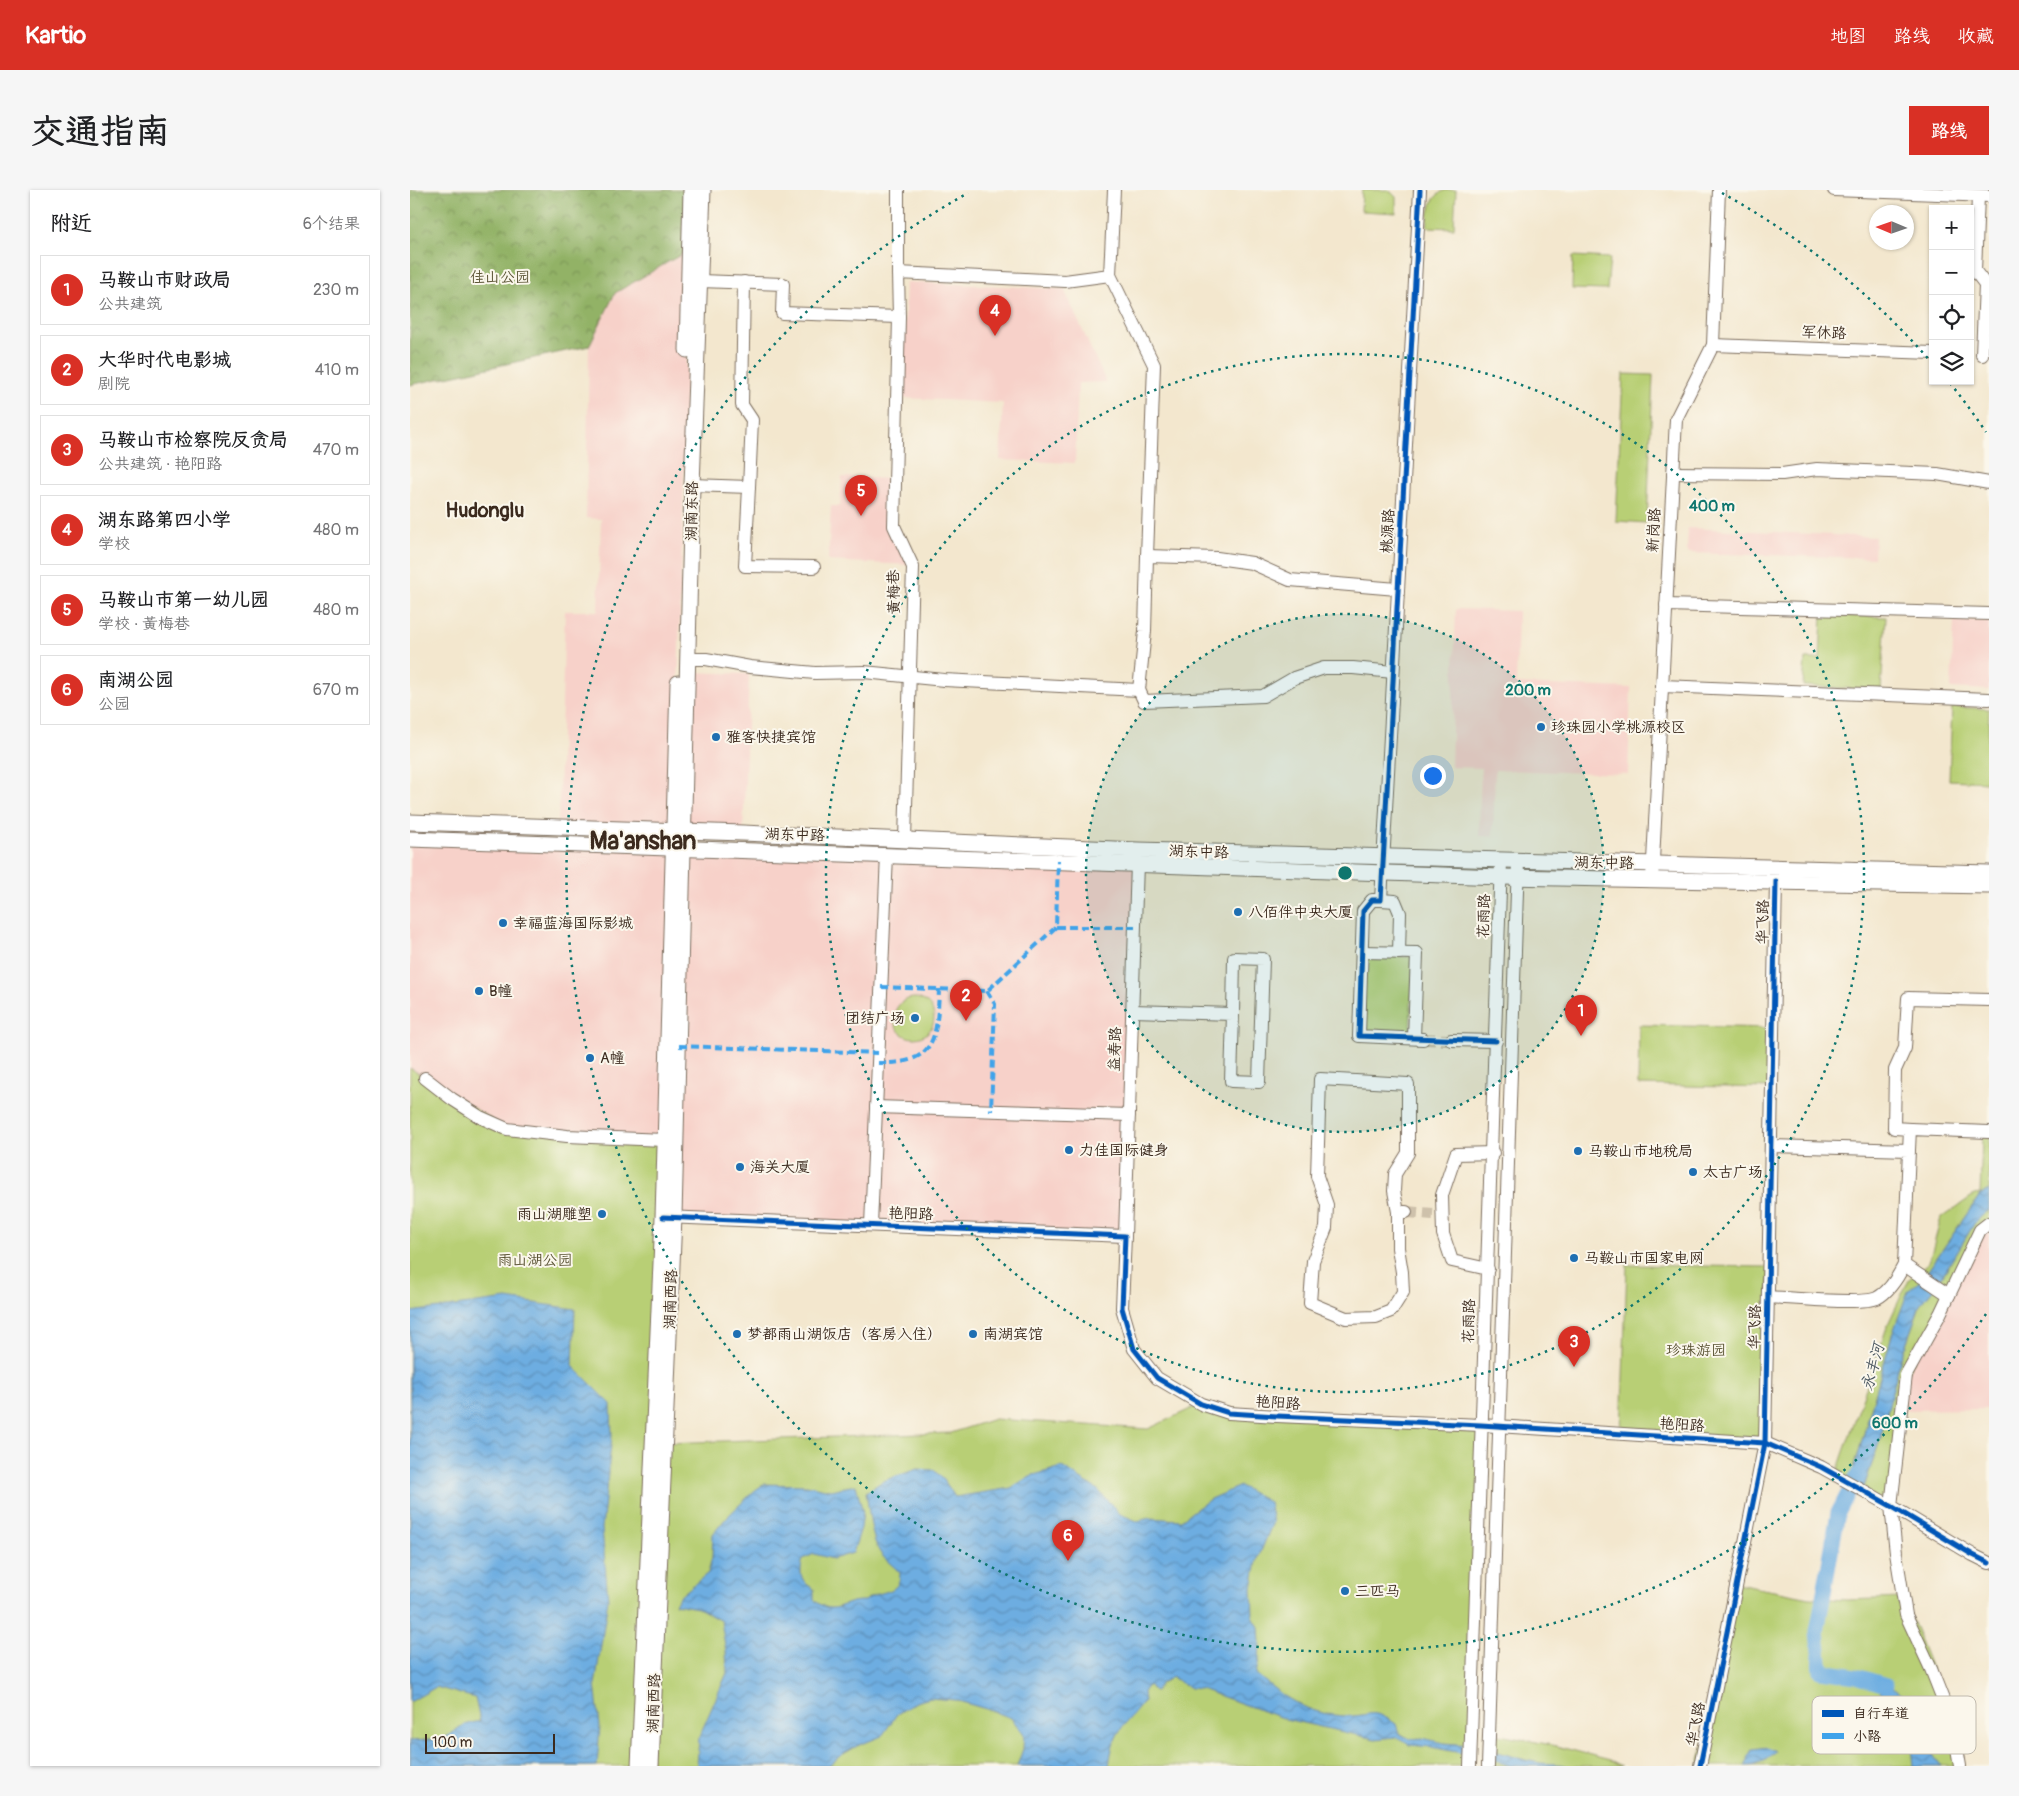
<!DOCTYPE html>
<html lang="zh">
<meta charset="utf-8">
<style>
:root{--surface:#fff;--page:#f6f6f6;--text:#202124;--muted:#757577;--line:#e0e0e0;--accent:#d93025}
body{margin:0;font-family:Pangolin,"LXGW WenKai TC",sans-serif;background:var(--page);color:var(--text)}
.controls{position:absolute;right:15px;top:15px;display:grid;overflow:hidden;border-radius:0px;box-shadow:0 1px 4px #0004}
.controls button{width:45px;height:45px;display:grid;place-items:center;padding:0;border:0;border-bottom:1px solid var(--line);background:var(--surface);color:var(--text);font:25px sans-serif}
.compass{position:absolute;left:1459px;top:15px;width:45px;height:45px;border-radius:50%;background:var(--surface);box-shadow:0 1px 4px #0004;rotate:272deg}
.scale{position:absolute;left:15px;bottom:12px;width:130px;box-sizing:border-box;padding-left:5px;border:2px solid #3b2a1e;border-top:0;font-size:14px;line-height:18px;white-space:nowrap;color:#3b2a1e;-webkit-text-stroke:4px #fbf7ec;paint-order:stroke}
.you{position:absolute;left:1022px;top:585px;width:18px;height:18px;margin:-12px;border:4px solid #fff;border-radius:50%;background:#1a73e8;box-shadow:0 0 0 8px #1a73e833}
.badge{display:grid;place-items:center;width:32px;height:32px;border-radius:50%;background:var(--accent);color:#fff;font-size:16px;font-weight:700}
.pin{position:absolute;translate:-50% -41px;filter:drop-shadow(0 1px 2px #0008)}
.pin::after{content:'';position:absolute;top:26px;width:18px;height:15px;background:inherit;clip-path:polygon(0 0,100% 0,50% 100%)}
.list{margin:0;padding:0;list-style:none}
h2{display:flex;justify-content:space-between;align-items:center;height:65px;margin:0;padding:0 20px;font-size:21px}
h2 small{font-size:16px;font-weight:400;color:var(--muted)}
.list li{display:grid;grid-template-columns:32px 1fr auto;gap:15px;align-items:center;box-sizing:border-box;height:70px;margin:0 10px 10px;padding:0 10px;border:1px solid var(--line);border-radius:0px}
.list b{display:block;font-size:19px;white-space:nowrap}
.list p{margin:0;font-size:16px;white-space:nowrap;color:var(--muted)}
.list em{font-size:16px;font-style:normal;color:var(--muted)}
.icon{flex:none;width:28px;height:28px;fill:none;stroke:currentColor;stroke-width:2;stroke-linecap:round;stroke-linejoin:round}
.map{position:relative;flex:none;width:1579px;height:1576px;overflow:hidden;border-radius:0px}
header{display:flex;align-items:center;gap:30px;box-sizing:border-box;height:70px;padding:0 25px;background:var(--accent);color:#fff}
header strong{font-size:24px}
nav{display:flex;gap:28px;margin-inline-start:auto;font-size:18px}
.intro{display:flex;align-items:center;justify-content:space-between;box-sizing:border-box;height:120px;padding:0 30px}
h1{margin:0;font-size:35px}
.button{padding:12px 22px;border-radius:0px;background:var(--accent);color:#fff;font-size:18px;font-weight:700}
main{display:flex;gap:30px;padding:0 30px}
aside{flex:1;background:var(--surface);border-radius:0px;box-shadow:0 1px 4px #0004}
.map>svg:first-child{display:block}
.built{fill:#f7d1c9}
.green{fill:#b8cf74;stroke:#7a7c49}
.forest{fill:url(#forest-crowns);stroke:#666e42}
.water{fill:url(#water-waves);stroke:#546c80}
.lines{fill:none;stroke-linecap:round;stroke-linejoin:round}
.river{stroke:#6dade1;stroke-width:15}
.minor-tunnel{stroke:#cec1ab;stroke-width:12;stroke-dasharray:12 6;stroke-linecap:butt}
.minor-casing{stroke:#7b6c5c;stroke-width:14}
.major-casing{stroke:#7b6c5c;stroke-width:17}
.minor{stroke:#fff;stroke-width:12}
.major{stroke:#fff;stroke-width:15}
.quiet{stroke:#3fa3ea;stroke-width:4;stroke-dasharray:8 4;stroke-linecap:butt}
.cycleway-casing{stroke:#fbf7ec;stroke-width:8}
.cycleway{stroke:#0057b8;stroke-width:5}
.ring{fill:none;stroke:#0f766e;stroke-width:2.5;stroke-dasharray:2.5 5}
.poi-dot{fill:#1f6fb2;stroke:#fbf7ec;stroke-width:2}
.labels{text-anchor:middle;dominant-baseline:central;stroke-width:4;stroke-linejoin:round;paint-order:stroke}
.park-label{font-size:15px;fill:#5a5334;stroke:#fbf7ec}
.street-label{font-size:15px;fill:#3b2a1e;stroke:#fbf7ec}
.poi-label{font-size:15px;fill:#3b2a1e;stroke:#fbf7ec;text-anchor:start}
.water-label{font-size:16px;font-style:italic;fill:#4c5862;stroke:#fbf7ec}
.district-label{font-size:20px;font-weight:bold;fill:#3b2a1e;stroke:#fbf7ec}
.town-label{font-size:25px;font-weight:bold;fill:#3b2a1e;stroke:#fbf7ec}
.key{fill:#fbf7ec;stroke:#c1baae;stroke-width:1}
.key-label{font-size:14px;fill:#3b2a1e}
.centre{fill:#0f766e;stroke:#fbf7ec;stroke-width:2.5}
.ring-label{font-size:15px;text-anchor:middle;font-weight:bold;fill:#0f766e;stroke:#fbf7ec;stroke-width:4;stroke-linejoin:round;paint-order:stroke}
</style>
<header>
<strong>Kartio</strong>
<nav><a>地图</a><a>路线</a><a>收藏</a></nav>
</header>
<div class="intro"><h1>交通指南</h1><a class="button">路线</a></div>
<main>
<aside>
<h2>附近<small>6个结果</small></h2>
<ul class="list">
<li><span class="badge">1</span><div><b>马鞍山市财政局</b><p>公共建筑</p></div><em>230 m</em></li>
<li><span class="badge">2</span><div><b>大华时代电影城</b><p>剧院</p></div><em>410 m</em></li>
<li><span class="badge">3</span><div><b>马鞍山市检察院反贪局</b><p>公共建筑 · 艳阳路</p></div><em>470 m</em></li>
<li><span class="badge">4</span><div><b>湖东路第四小学</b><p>学校</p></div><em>480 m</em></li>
<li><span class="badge">5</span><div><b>马鞍山市第一幼儿园</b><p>学校 · 黄梅巷</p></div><em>480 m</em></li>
<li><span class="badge">6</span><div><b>南湖公园</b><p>公园</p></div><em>670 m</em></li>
</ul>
</aside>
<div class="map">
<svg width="1579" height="1576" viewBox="0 0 1579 1576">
<defs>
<pattern id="forest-crowns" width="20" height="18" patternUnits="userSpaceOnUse" patternTransform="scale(1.25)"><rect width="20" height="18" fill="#92b266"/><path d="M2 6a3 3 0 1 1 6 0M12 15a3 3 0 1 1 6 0" fill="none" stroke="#789153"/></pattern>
<pattern id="water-waves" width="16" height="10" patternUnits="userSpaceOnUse" patternTransform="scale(1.25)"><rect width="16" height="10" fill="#6dade1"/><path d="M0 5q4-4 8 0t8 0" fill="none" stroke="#5b8db6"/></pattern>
</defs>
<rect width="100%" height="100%" fill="#fbf7ec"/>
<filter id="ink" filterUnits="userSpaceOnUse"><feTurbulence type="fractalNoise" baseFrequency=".02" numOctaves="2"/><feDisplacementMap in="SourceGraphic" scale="10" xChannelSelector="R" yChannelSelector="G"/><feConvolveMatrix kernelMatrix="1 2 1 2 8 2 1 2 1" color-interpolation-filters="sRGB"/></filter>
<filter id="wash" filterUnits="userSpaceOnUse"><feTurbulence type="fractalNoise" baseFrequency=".0096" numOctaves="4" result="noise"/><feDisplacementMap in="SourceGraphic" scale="20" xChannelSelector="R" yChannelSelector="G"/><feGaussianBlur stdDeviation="1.12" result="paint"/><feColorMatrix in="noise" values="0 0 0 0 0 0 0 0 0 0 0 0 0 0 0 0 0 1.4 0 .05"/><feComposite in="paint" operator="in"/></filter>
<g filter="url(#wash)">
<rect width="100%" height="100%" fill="#f3e7ce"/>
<g class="built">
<polygon points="280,60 264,641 148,637 155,421 188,421 191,329 176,328 179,156 205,103"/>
<polygon points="496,92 654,99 696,192 668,193 665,273 590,270 593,213 492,208"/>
<polygon points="432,287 483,289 482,337 500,375 418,371 421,316 430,316"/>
<polygon points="1278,338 1465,347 1464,368 1277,363"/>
<polygon points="1046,419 1108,421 1106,494 1221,498 1218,584 1085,580 1083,647 1069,646 1071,578 1041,577"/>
<polygon points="1544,430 1579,431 1579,500 1541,498"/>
<polygon points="279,482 339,484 333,643 275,641"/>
<polygon points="0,649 264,661 254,950 97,939 0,878"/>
<polygon points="274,658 727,673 715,1046 264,1027"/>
<polygon points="1579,1033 1579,1219 1492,1220 1496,1185"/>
</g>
<g class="green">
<polygon points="952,0 979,0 986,7 986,23 951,21"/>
<path d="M1035,0H1046L1044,38L1017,37C1019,22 1019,8 1035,0Z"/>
<polygon points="1163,66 1200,68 1197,100 1162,99"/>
<polygon points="1213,184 1243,185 1237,333 1206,331"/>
<polygon points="1412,425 1476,427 1471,500 1393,496 1395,469 1410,469"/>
<polygon points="1542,517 1579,519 1577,592 1539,590"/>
<polygon points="955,766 1003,767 1000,843 952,841"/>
<circle cx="504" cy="828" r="20"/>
<polygon points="1229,835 1363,838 1362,898 1228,895"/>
<polygon points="0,878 97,939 254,950 229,1576 0,1576"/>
<polygon points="1572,947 1579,947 1579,1000 1570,1005 1513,1088 1482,1145 1440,1293 1426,1285 1478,1134 1499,1089 1519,1072 1531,1028 1564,1005 1570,1004"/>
<polygon points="1579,1020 1579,1034 1496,1185 1481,1316 1453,1300 1470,1250 1490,1171 1510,1115 1526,1096 1566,1031"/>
<polygon points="1217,1075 1359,1077 1355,1253 1211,1243"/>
<polygon points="791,1214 867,1226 1071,1235 1060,1576 241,1576 255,1253 541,1243 584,1229 738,1239"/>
<polygon points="1327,1394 1400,1408 1437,1410 1493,1408 1526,1491 1550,1576 1289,1576"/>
<polygon points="1079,1543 1142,1555 1200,1570 1212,1576 1078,1576"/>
</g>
<polygon class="forest" points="0,0 281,0 279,60 205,103 179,156 0,195"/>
<g class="water">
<polygon points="1579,1000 1579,1020 1566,1031 1526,1096 1510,1115 1490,1171 1470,1250 1453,1300 1440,1293 1482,1145 1498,1101 1513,1088 1570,1005"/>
<polygon points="97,1109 165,1119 163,1176 201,1214 202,1246 192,1338 198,1409 185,1495 190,1536 187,1576 0,1576 0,1551 33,1549 53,1535 70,1531 65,1508 26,1497 0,1512 0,1122"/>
<path d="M652,1277L688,1300L710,1324L727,1331L740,1328L771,1330L800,1309L830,1296L859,1312L863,1332L847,1371L842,1398L843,1427L849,1437L850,1453L849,1470L846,1484C875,1508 896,1524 935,1526C962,1527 960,1516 986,1534L989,1543L1000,1549L1012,1548L1034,1553L1061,1555V1565L1021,1557L1000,1555L987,1547L965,1549L875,1529L791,1499L780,1498L762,1487L751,1493L745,1502L738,1495L733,1502L734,1511C713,1539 704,1538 699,1576H607L613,1559L614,1544L601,1528L583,1521L545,1510L520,1508L506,1512L487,1524L472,1546L447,1556L430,1566L419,1576H287L289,1547L317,1483L316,1461L311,1431L288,1418L265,1414L269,1407L298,1383L302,1367L303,1344L316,1328L344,1301L354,1294L397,1295L420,1300L446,1295L453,1323L451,1338L443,1363L423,1369L404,1364L393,1369C389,1384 390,1391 404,1399V1410C426,1428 430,1410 454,1411C470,1398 490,1407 490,1383C484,1376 476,1371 471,1364C461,1351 459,1319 456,1302L473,1291L507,1279L524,1280L534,1290L545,1307L601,1298L620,1286Z"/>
<path d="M1476,1495C1503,1507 1507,1530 1519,1555C1522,1562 1527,1569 1531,1576H1503L1501,1557L1476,1508L1470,1503Z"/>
<path d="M1357,1557L1365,1561C1355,1572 1349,1576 1335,1576L1342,1559Z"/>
<path d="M1079,1559C1095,1564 1112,1570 1130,1573C1139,1574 1148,1573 1157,1576H1102L1078,1569Z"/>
</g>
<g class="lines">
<polyline class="river" points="1448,1284 1428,1323 1407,1442 1411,1481 1446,1486 1476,1495"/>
</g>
</g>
<g filter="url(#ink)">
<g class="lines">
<g class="minor-tunnel">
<polyline points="1013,849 1041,850"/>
<polyline points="996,1022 1023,1024"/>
</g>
<g class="minor-casing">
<g id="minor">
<polyline points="488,0 488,83"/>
<polyline points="704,0 700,85 744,175 737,366"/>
<polyline points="1010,0 971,710 962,710 953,721 949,846 1013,849"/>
<polyline points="1424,0 1579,6"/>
<polyline points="1568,6 1565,81 1575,94 1572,165"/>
<polyline points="290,91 373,94 372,123 489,127 488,83 655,91 700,85"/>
<polyline points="489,127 484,336 503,377 495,650"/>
<polyline points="1303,155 1523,163"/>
<polyline points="1263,283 1372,284 1407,279 1527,284 1579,293"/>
<polyline points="282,295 339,297 342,230 332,215 334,92"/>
<polyline points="339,297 335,376 404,377"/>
<polyline points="1256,415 1579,424"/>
<polyline points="279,469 296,469 340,477 405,483 454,482 534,490 729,500 735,441 737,366 807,368 842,373 880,390 987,399"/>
<polyline points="1252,496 1579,509"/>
<polyline points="729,500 734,511 853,506 884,488 914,478 943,478 983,482"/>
<polyline points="1242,690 1266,229 1303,155 1309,0"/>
<polyline points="971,710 985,711 990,723 989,763"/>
<polyline points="951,762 1007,763 1004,848"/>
<polyline points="723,821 823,824 821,891 849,892 853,769 824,768 823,824"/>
<polyline points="1041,850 1086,851"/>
<polyline points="15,888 42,909 70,927 97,939 157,946 254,950"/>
<polyline points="466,917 719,925"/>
<polyline points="1500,939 1484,938 1485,880 1495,858 1498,808 1579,810"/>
<polyline points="1361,956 1499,960 1494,1075 1539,1105"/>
<polyline points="1499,960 1500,939 1579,942"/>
<polyline points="988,1022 988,1058 992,1082 993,1102 981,1121 966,1127 936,1128 900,1113 903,1071 916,1038 917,1015 907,986 910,889 998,894 998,963 985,984 984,1001 988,1022 996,1022"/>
<polyline points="255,1027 715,1046 712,1118 724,1159 747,1188 791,1214 819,1223 867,1226 1071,1235 1355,1253 1411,1277 1481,1316 1563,1365 1579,1373"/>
<polyline points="461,1035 477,665"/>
<polyline points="715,1046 727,673"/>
<polyline points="1078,1079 1042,1071 1033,1044 1032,1005 1046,964 1083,963"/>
<path d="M1358,1107C1379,1108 1452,1115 1467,1108C1480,1101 1488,1087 1494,1075"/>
<polyline points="1060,1576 1091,671"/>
<polyline points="1078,1576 1108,671"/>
<polyline points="1290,1576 1355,1253 1366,691"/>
<polyline points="1550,1576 1543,1535 1521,1479 1496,1425 1486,1363 1481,1316 1496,1185 1530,1124 1570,1040 1579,1033"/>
</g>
</g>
<g class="major-casing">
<g id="major">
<polyline points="277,160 281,0"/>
<polyline points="0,632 333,643 728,660 1579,683"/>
<polyline points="0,649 1091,687 1579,696"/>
<polyline points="229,1576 253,1027 268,493"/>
<polyline points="241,1576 264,1027 282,295 293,0"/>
</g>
</g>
<use href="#minor" class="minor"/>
<use href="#major" class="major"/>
<g class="quiet">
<polyline points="646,737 725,737"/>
<polyline points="471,797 577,801 646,737 648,670"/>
<polyline points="577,801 585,814 581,921"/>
<polyline points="269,856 468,863"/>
<path d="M468,873C526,875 527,848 529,799"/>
</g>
<g class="cycleway-casing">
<g id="cycleway">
<polyline points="1010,0 971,710 962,710 953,721 949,846 1086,851"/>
<polyline points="253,1027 715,1046 712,1118 724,1159 747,1188 791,1214 819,1223 867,1226 1071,1235 1355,1253 1411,1277 1481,1316 1563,1365 1579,1373"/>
<polyline points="1290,1576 1355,1253 1366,691"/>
</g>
</g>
<use href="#cycleway" class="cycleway"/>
</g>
</g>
<circle cx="935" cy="683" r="259" fill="#0f766e" fill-opacity=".12"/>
<g class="ring">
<circle cx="935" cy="683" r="259"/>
<circle cx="935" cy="683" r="519"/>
<path d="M1576 1124A778 778 0 1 1 558 3M1312 3A778 778 0 0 1 1522 173M1540 193A778 778 0 0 1 1576 242"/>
</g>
<g class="poi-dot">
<circle cx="1131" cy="537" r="5"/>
<circle cx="306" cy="547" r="5"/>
<circle cx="828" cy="722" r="5"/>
<circle cx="93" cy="733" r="5"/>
<circle cx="69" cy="801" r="5"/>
<circle cx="505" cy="828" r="5"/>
<circle cx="180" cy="868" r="5"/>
<circle cx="659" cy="960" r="5"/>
<circle cx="1168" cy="961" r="5"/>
<circle cx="330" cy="977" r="5"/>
<circle cx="1283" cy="982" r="5"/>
<circle cx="192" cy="1024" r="5"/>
<circle cx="1164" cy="1068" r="5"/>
<circle cx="327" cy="1144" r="5"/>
<circle cx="563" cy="1144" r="5"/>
<circle cx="935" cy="1401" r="5"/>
</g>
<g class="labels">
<g class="park-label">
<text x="90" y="87">佳山公园</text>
<text x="125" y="1070">雨山湖公园</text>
<text x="1286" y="1160">珍珠游园</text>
</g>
<g class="street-label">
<text transform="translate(1414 143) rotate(2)">军休路</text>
<text transform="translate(282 321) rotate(-89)">湖南东路</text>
<text transform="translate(1244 340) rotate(-87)">新岗路</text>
<text transform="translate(978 341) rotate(-87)">桃源路</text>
<text transform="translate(484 402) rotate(-91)">黄梅巷</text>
<text transform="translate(385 645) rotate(2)">湖东中路</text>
<text transform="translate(789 662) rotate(2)">湖东中路</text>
<text transform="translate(1194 673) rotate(1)">湖东中路</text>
<text transform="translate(1074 726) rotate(-88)">花雨路</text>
<text transform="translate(1353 732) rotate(-89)">华飞路</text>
<text transform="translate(705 859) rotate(-88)">益寿路</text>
<text transform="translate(501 1024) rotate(2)">艳阳路</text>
<text transform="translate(261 1109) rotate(-88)">湖南西路</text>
<text transform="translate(1059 1131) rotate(-88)">花雨路</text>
<text transform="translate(1345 1137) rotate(-89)">华飞路</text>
<text transform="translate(868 1213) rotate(4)">艳阳路</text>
<text transform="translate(1272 1235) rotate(4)">艳阳路</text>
<text transform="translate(244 1513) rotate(-88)">湖南西路</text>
<text transform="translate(1286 1534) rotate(-79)">华飞路</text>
</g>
<g class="poi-label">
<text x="1141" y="537">珍珠园小学桃源校区</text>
<text x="316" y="547">雅客快捷宾馆</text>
<text x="838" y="722">八佰伴中央大厦</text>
<text x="103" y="733">幸福蓝海国际影城</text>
<text x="79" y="801">B幢</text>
<text x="495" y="828" text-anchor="end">团结广场</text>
<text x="190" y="868">A幢</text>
<text x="669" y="960">力佳国际健身</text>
<text x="1178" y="961">马鞍山市地税局</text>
<text x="340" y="977">海关大厦</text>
<text x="1293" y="982">太古广场</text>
<text x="182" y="1024" text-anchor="end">雨山湖雕塑</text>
<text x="1174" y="1068">马鞍山市国家电网</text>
<text x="337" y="1144">梦都雨山湖饭店（客房入住）</text>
<text x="573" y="1144">南湖宾馆</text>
<text x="945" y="1401">三匹马</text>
</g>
<g class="water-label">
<text transform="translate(1463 1177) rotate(-75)">永丰河</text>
</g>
<g class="district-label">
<text x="75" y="320">Hudonglu</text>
</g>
<g class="town-label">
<text x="233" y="651">Ma'anshan</text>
</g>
</g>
<rect x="1402" y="1506" width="164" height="58" rx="8" class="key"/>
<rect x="1412" y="1520" width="22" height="7" fill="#0057b8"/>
<rect x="1412" y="1543" width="22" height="6" fill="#3fa3ea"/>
<g class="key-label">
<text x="1443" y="1528">自行车道</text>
<text x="1443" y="1551">小路</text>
</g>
<circle cx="935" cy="683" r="8" class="centre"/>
<g class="ring-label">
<text x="1302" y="321">400 m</text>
<text x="1118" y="505">200 m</text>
<text x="1485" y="1238">600 m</text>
</g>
</svg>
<div class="controls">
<button>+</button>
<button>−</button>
<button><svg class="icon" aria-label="locate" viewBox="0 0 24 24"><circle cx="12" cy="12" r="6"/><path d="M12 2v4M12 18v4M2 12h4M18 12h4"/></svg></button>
<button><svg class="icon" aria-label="layers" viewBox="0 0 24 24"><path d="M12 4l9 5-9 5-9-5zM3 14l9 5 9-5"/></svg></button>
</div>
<svg class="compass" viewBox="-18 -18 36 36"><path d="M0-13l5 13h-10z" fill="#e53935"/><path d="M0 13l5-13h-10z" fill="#757577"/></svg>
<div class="scale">100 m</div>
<div class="you"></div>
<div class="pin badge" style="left:1171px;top:846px">1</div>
<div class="pin badge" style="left:556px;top:831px">2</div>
<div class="pin badge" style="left:1164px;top:1177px">3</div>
<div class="pin badge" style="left:585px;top:146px">4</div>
<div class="pin badge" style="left:451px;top:326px">5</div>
<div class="pin badge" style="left:658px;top:1371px">6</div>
</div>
</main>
